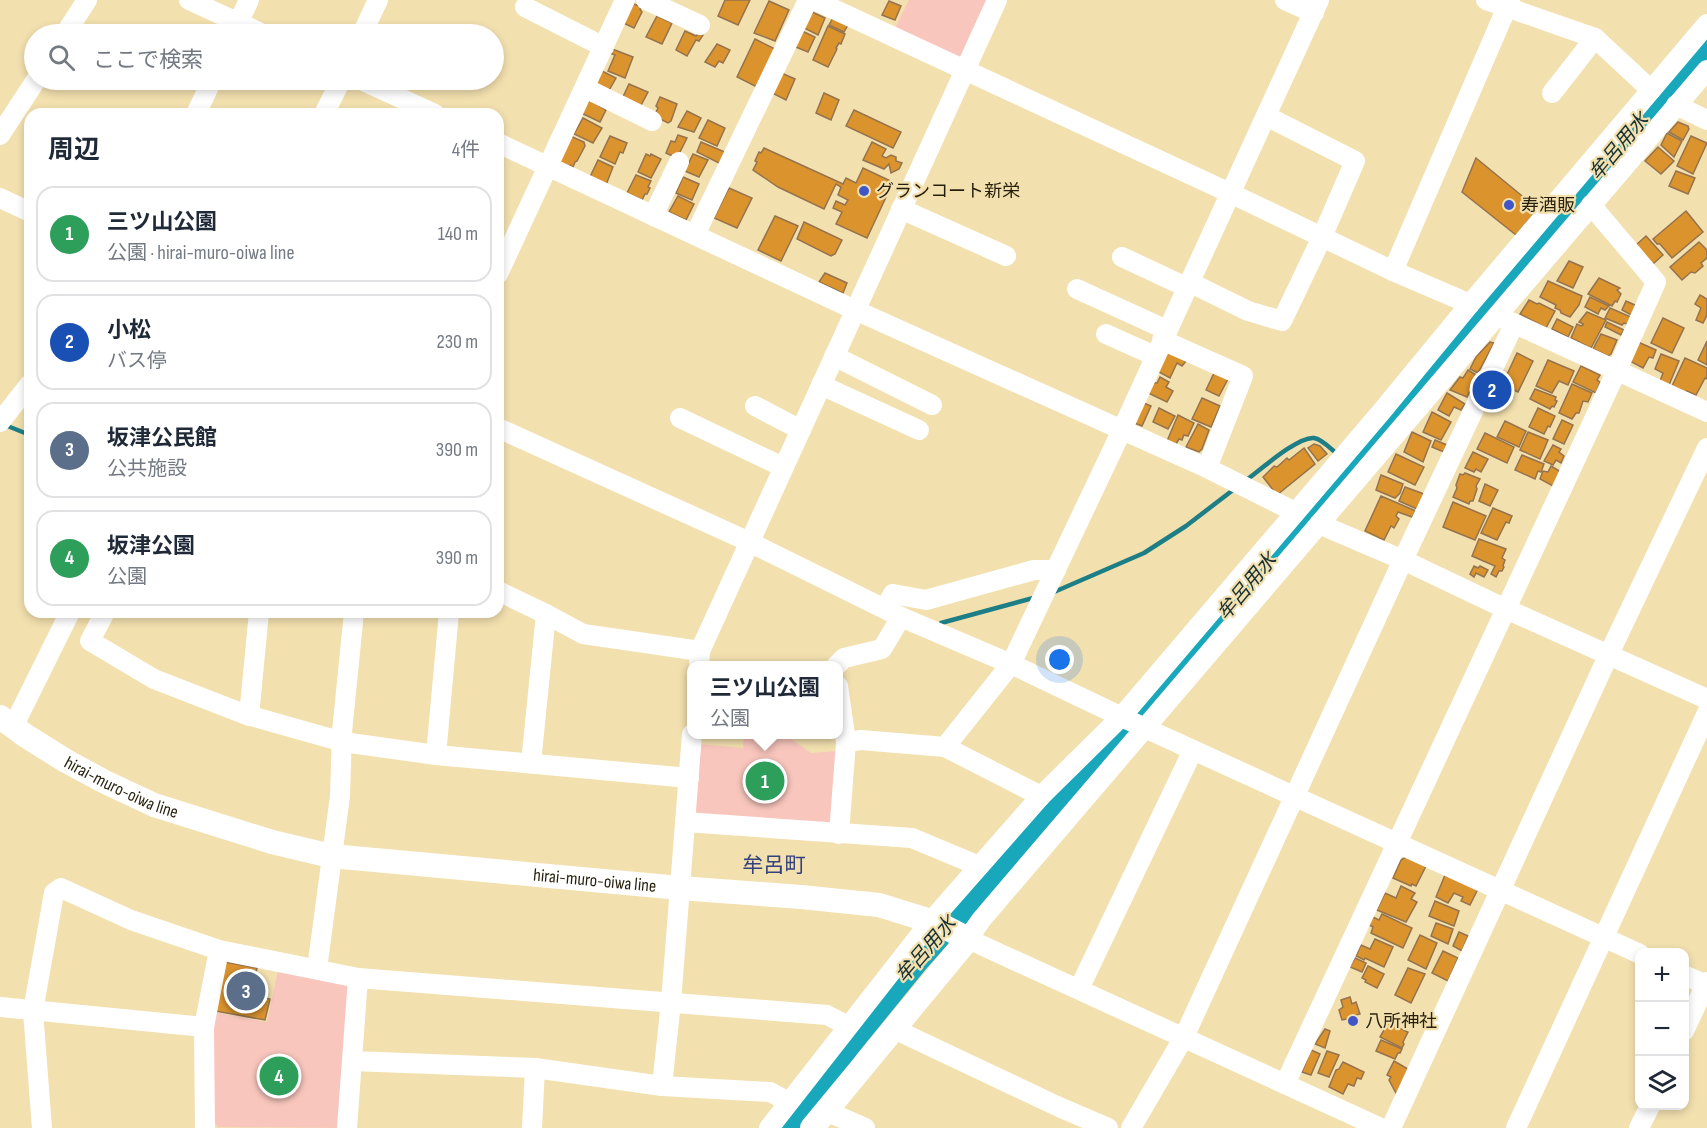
<!DOCTYPE html>
<html lang="ja">
<meta charset="utf-8">
<style>
:root{--surface:#fff;--page:#f2f2f3;--text:#1f2937;--muted:#747a83;--line:#e0e1e3;--accent:#3f55c8}
body{margin:0;font-family:"Sofia Sans Condensed","Noto Sans JP",sans-serif;background:var(--page);color:var(--text)}
.controls{position:absolute;right:18px;bottom:18px;display:grid;overflow:hidden;border-radius:12px;box-shadow:0 3px 9px #0003}
.controls button{width:54px;height:54px;display:grid;place-items:center;padding:0;border:0;border-bottom:2px solid var(--line);background:var(--surface);color:var(--text);font:30px sans-serif}
.you{position:absolute;left:1060px;top:660px;width:21px;height:21px;margin:-15px;border:4px solid #fff;border-radius:50%;background:#1a73e8;box-shadow:0 0 0 9px #1a73e833}
.badge{display:grid;place-items:center;width:39px;height:39px;border-radius:50%;background:var(--accent);color:#fff;font-size:20px;font-weight:700}
.pin{position:absolute;translate:-50% -50%;border:3px solid #fff;box-shadow:0 2px 6px #0006}
.popup{position:absolute;left:687px;top:661px;width:156px;height:78px;box-sizing:border-box;display:grid;place-content:center;border-radius:12px;background:var(--surface);filter:drop-shadow(0 2px 4px #0005);font-size:20px;white-space:nowrap;color:var(--muted)}
.popup b{font-size:22px;color:var(--text)}
.popup::after{content:'';position:absolute;left:50%;top:100%;margin-left:-12px;border:12px solid transparent;border-top-color:var(--surface)}
.list{margin:0;padding:0;list-style:none}
h2{display:flex;justify-content:space-between;align-items:center;height:78px;margin:0;padding:0 24px;font-size:26px}
h2 small{font-size:20px;font-weight:400;color:var(--muted)}
.list li{display:grid;grid-template-columns:39px 1fr auto;gap:18px;align-items:center;box-sizing:border-box;height:96px;margin:0 12px 12px;padding:0 12px;border:2px solid var(--line);border-radius:18px}
.list b{display:block;font-size:22px;white-space:nowrap}
.list p{margin:0;font-size:20px;white-space:nowrap;color:var(--muted)}
.list em{font-size:20px;font-style:normal;color:var(--muted)}
.icon{flex:none;width:33px;height:33px;fill:none;stroke:currentColor;stroke-width:2;stroke-linecap:round;stroke-linejoin:round}
.map{position:relative;flex:none;width:1707px;height:1128px;overflow:hidden}
.search{position:absolute;background:var(--surface);box-shadow:0 3px 9px #0003;left:24px;top:24px;width:480px;height:66px;display:flex;align-items:center;gap:15px;box-sizing:border-box;padding:0 21px;border-radius:33px;color:var(--muted);font-size:22px}
.panel{position:absolute;background:var(--surface);box-shadow:0 3px 9px #0003;left:24px;top:108px;width:480px;height:510px;border-radius:18px}
.map>svg:first-child{display:block}
.green{fill:#f9c6bd}
.lines{fill:none;stroke-linecap:round;stroke-linejoin:round}
.stream{stroke:#1d7e86;stroke-width:4.5}
.river{stroke:#19a7bb;stroke-width:27}
.building{fill:#db932e;stroke:#94734d;stroke-width:1.5}
.minor{stroke:#fff;stroke-width:20}
.major{stroke:#fff;stroke-width:24}
.poi-dot{fill:#3f55c8;stroke:#f3e0af;stroke-width:2}
.labels{text-anchor:middle;dominant-baseline:central;stroke-width:4.5;stroke-linejoin:round;paint-order:stroke}
.poi-label{font-size:18px;fill:#261f0c;stroke:#f3e0af;text-anchor:start}
.street-label{font-size:18px;fill:#261f0c;stroke:#f3e0af}
.water-label{font-size:20px;font-style:italic;fill:#163135;stroke:#f3e0af}
.quarter-label{font-size:21px;fill:#34437d;stroke:#f3e0af}
</style>
<div class="map">
<svg width="1707" height="1128" viewBox="0 0 1707 1128">
<rect width="100%" height="100%" fill="#f3e0af"/>
<g class="green">
<polygon points="909,0 992,0 960,61 894,30"/>
<polygon points="784,734 811,753 837,751 831,822 826,825 697,815 693,809 698,744 743,748 744,735"/>
<polygon points="278,970 347,981 352,989 342,1128 218,1127 213,1121 211,1032 214,1012 267,1022"/>
</g>
<g class="lines">
<g class="stream">
<polyline points="5,425 30,435"/>
<path d="M1245,481C1259,471 1298,436 1314,438C1322,439 1331,449 1337,454"/>
<polyline points="1054,592 1144,553 1186,526 1233,490"/>
<polyline points="941,623 1037,597"/>
</g>
<polyline class="river" points="787,1128 847,1045 916,960 1014,849 1035,838 1707,42"/>
</g>
<g class="building">
<polygon points="725,0 750,0 738,25 718,16"/>
<polygon points="769,1 789,10 775,41 754,33"/>
<polygon points="889,1 901,6 895,20 882,15"/>
<polygon points="634,4 642,7 640,9 642,12 634,28 619,21"/>
<polygon points="812,12 825,18 818,35 804,28"/>
<polygon points="657,16 672,23 662,44 646,37"/>
<polygon points="834,16 849,23 844,32 829,25"/>
<polygon points="828,26 845,34 841,44 839,43 836,48 837,49 828,67 813,60"/>
<polygon points="798,29 815,37 808,52 791,45"/>
<polygon points="685,31 696,36 699,33 703,35 699,41 696,40 687,56 676,50"/>
<polygon points="755,39 777,50 759,88 737,77"/>
<polygon points="717,44 730,50 723,63 719,61 715,67 705,62"/>
<polygon points="607,47 633,57 625,78 608,71 615,55 605,51"/>
<polygon points="600,70 616,78 607,94 590,83"/>
<polygon points="779,72 795,79 786,100 770,92"/>
<polygon points="629,84 648,92 640,107 621,101"/>
<polygon points="824,93 839,100 831,120 816,113"/>
<polygon points="660,97 677,104 671,121 668,123 654,116 658,108 656,106"/>
<polygon points="590,100 606,110 600,122 579,112"/>
<polygon points="854,110 901,132 893,148 846,126"/>
<polygon points="687,111 701,118 694,132 678,127"/>
<polygon points="583,118 602,128 593,143 574,134"/>
<polygon points="708,120 725,128 717,146 699,138"/>
<polygon points="1678,122 1688,126 1689,129 1683,140 1669,132"/>
<polygon points="1667,133 1682,141 1674,157 1661,145"/>
<polygon points="568,135 584,142 585,146 577,161 575,162 573,167 570,165 568,167 558,163"/>
<polygon points="678,135 687,138 677,158 666,153 671,141 675,142"/>
<polygon points="610,136 627,143 623,153 620,152 615,164 600,157"/>
<polygon points="1691,136 1707,143 1693,174 1677,166"/>
<polygon points="701,142 725,152 719,163 697,152"/>
<polygon points="872,142 886,149 882,156 886,158 891,155 896,157 896,161 902,163 899,169 891,173 889,164 884,169 863,160"/>
<polygon points="1658,147 1674,161 1661,174 1645,161"/>
<polygon points="764,148 843,184 846,178 856,183 863,168 893,182 867,238 836,224 842,212 833,208 836,201 845,205 848,200 838,195 841,187 836,184 824,209 778,187 753,170 757,162 755,161 759,152 761,153"/>
<polygon points="646,154 650,156 651,154 661,159 651,178 638,172"/>
<polygon points="693,154 708,160 699,177 685,171"/>
<polygon points="1476,158 1538,209 1516,235 1462,192"/>
<polygon points="598,160 613,167 606,185 590,177"/>
<polygon points="1676,171 1695,178 1688,194 1669,186"/>
<polygon points="636,175 651,181 648,187 650,188 647,194 645,194 642,200 627,193"/>
<polygon points="683,177 699,184 692,200 676,193"/>
<polygon points="729,188 752,198 737,228 714,218"/>
<polygon points="678,196 694,204 686,220 669,212"/>
<polygon points="1686,211 1703,232 1672,258 1660,244 1657,244 1653,239"/>
<polygon points="775,216 798,226 781,261 758,250"/>
<polygon points="804,222 842,240 835,254 831,256 797,239"/>
<polygon points="1646,236 1663,255 1653,264 1636,245"/>
<polygon points="1699,242 1707,250 1707,258 1701,263 1703,266 1695,273 1691,272 1682,280 1670,267"/>
<polygon points="1569,261 1583,267 1573,288 1557,281"/>
<polygon points="825,273 847,283 843,293 819,282"/>
<polygon points="1599,278 1620,288 1617,290 1621,294 1617,302 1615,301 1612,306 1588,294"/>
<polygon points="1548,281 1582,296 1579,305 1570,317 1561,313 1560,310 1555,308 1556,305 1540,297"/>
<polygon points="1700,295 1707,299 1707,315 1703,323 1696,320 1701,308 1695,304"/>
<polygon points="1590,297 1609,306 1605,310 1601,308 1598,314 1585,307"/>
<polygon points="1529,300 1537,304 1539,303 1555,311 1546,328 1520,314"/>
<polygon points="1626,301 1637,306 1633,316 1622,310"/>
<polygon points="1610,308 1631,317 1627,324 1624,323 1622,325 1605,318"/>
<polygon points="1587,312 1606,320 1591,348 1571,338 1577,324 1581,326 1583,325 1583,324 1579,322"/>
<polygon points="1663,318 1684,328 1672,353 1651,343"/>
<polygon points="1557,319 1573,327 1568,337 1552,329"/>
<polygon points="1607,322 1624,330 1621,335 1605,327"/>
<polygon points="1601,334 1617,340 1611,354 1608,356 1593,349"/>
<polygon points="1707,341 1707,365 1698,360"/>
<polygon points="1490,342 1494,343 1478,373 1470,369 1476,357"/>
<polygon points="1638,342 1656,350 1653,358 1649,357 1643,368 1628,360"/>
<polygon points="1166,350 1187,360 1182,366 1177,363 1170,378 1157,371"/>
<polygon points="1517,353 1533,361 1518,392 1502,385"/>
<polygon points="1661,354 1679,361 1669,385 1660,381 1663,373 1655,369"/>
<polygon points="1685,358 1707,368 1707,379 1705,378 1696,395 1687,391 1685,392 1672,386"/>
<polygon points="1548,360 1574,371 1568,385 1559,381 1552,393 1536,386"/>
<polygon points="1581,366 1600,375 1597,380 1600,382 1596,393 1573,382"/>
<polygon points="1468,370 1478,376 1467,397 1450,390 1460,377 1463,378"/>
<polygon points="1215,371 1229,377 1219,396 1206,390"/>
<polygon points="1160,377 1169,382 1166,387 1173,391 1167,402 1148,393 1153,383 1157,383"/>
<polygon points="1572,384 1592,393 1588,402 1583,401 1579,413 1576,413 1572,419 1559,413"/>
<polygon points="1535,389 1556,397 1555,400 1557,401 1554,407 1552,406 1550,409 1530,399"/>
<polygon points="1447,393 1465,404 1461,410 1454,407 1449,416 1438,410"/>
<polygon points="1202,398 1220,406 1211,427 1192,419"/>
<polygon points="1141,402 1151,406 1142,426 1132,422"/>
<polygon points="1159,408 1175,416 1168,429 1153,422"/>
<polygon points="1538,408 1555,416 1550,427 1548,426 1544,434 1529,427"/>
<polygon points="1432,412 1451,422 1441,440 1423,432"/>
<polygon points="1178,415 1194,423 1188,436 1184,435 1182,440 1179,439 1176,444 1167,441"/>
<polygon points="1562,420 1573,425 1564,444 1553,439"/>
<polygon points="1505,421 1526,431 1519,447 1497,437"/>
<polygon points="1198,424 1209,430 1202,449 1199,452 1186,447"/>
<polygon points="1412,432 1431,441 1423,462 1404,452"/>
<polygon points="1528,432 1548,440 1540,459 1520,450"/>
<polygon points="1485,433 1514,447 1507,463 1477,449"/>
<polygon points="1435,440 1447,445 1444,452 1432,447"/>
<polygon points="1314,444 1320,446 1327,454 1318,461 1308,448"/>
<polygon points="1553,445 1561,449 1559,452 1564,456 1561,463 1556,460 1553,465 1544,461"/>
<polygon points="1304,448 1315,464 1277,495 1263,477 1274,466 1277,467 1287,458 1289,460"/>
<polygon points="1473,452 1488,459 1481,472 1476,469 1474,472 1465,468"/>
<polygon points="1396,454 1424,467 1415,485 1388,472"/>
<polygon points="1522,455 1544,464 1541,472 1538,471 1535,479 1515,470"/>
<polygon points="1551,466 1561,472 1553,486 1540,479 1543,471 1548,472"/>
<polygon points="1465,473 1480,479 1476,486 1477,489 1473,501 1470,501 1469,504 1453,497 1457,488 1456,485 1460,474 1463,475"/>
<polygon points="1381,475 1403,484 1400,493 1395,498 1376,490"/>
<polygon points="1485,484 1498,490 1490,506 1479,501"/>
<polygon points="1405,487 1424,494 1417,509 1399,501"/>
<polygon points="1381,496 1416,511 1412,517 1398,512 1396,516 1399,519 1394,528 1391,526 1384,540 1365,531"/>
<polygon points="1453,502 1486,516 1475,540 1443,527"/>
<polygon points="1493,508 1512,516 1509,523 1506,522 1497,540 1481,533"/>
<polygon points="1479,539 1506,549 1502,558 1505,560 1503,566 1504,567 1502,571 1499,571 1496,577 1491,574 1495,566 1472,556"/>
<polygon points="1474,566 1478,568 1480,566 1488,570 1484,577 1476,573 1474,577 1470,574"/>
<polygon points="1406,857 1426,866 1416,886 1412,884 1411,886 1393,878 1401,860"/>
<polygon points="1445,875 1478,889 1470,905 1461,901 1463,897 1454,893 1448,903 1436,897"/>
<polygon points="1401,886 1415,893 1411,899 1417,902 1406,922 1377,910 1385,893 1396,898"/>
<polygon points="1435,901 1459,911 1454,926 1429,916"/>
<polygon points="1382,914 1412,928 1403,948 1371,933 1373,927 1369,925 1373,917 1379,920"/>
<polygon points="1436,923 1453,929 1448,944 1431,936"/>
<polygon points="1459,932 1468,936 1462,951 1453,946"/>
<polygon points="1420,935 1437,943 1426,969 1408,960"/>
<polygon points="1375,939 1393,947 1384,967 1365,958 1364,960 1356,956 1361,945 1370,949"/>
<polygon points="1443,951 1458,958 1448,981 1432,973"/>
<polygon points="1355,958 1366,963 1362,972 1350,967"/>
<polygon points="225,962 257,968 254,981 250,980 247,995 270,999 265,1020 215,1011"/>
<polygon points="1368,966 1384,974 1377,988 1365,982 1366,980 1362,978"/>
<polygon points="1408,968 1425,974 1411,1003 1395,995"/>
<polygon points="1350,997 1352,1004 1356,1002 1360,1014 1356,1015 1358,1020 1348,1022 1347,1019 1342,1020 1339,1010 1343,1007 1341,1000"/>
<polygon points="1388,1023 1408,1032 1403,1042 1404,1044 1402,1048 1380,1037"/>
<polygon points="1325,1029 1330,1031 1325,1048 1315,1044"/>
<polygon points="1381,1040 1402,1049 1400,1053 1398,1053 1395,1059 1376,1051"/>
<polygon points="1311,1050 1320,1054 1311,1075 1302,1072"/>
<polygon points="1327,1051 1339,1055 1329,1077 1318,1073"/>
<polygon points="1394,1061 1408,1069 1397,1095 1389,1080 1391,1077 1387,1075"/>
<polygon points="1343,1062 1364,1072 1361,1079 1357,1078 1354,1086 1348,1084 1343,1094 1329,1087 1336,1070 1339,1069"/>
</g>
<g class="lines">
<g class="minor">
<polyline points="189,0 263,34"/>
<polyline points="646,0 700,25"/>
<polyline points="814,0 1230,193 1393,271 1470,304"/>
<polyline points="1285,0 1314,13"/>
<polyline points="1486,0 1595,38 1651,90"/>
<polyline points="525,7 604,47"/>
<polyline points="65,34 87,0"/>
<polyline points="233,34 249,0"/>
<polyline points="362,34 378,0"/>
<polyline points="361,80 435,114"/>
<polyline points="585,88 652,121"/>
<polyline points="1552,93 1595,38"/>
<polyline points="1676,105 1707,120"/>
<polyline points="196,114 212,80"/>
<polyline points="324,114 341,80"/>
<polyline points="0,135 36,80"/>
<polyline points="498,143 855,310 1207,468 1295,512"/>
<polyline points="0,198 30,212"/>
<polyline points="901,209 1006,256"/>
<polyline points="653,216 679,162"/>
<polyline points="695,235 808,0"/>
<polyline points="1122,257 1186,287"/>
<polyline points="1393,271 1510,0"/>
<polyline points="498,274 625,0"/>
<polyline points="1189,282 1248,311 1282,321 1322,237 1355,161 1266,116"/>
<polyline points="1077,289 1167,330"/>
<polyline points="1502,318 1707,412"/>
<polyline points="1106,334 1155,356"/>
<polyline points="1162,340 1243,376 1207,468"/>
<polyline points="834,356 932,405"/>
<polyline points="821,385 919,430"/>
<polyline points="755,406 801,430"/>
<polyline points="680,418 783,467"/>
<polyline points="0,422 30,384"/>
<polyline points="498,428 743,539 901,617 1011,664 1147,729 1640,954"/>
<polyline points="1319,524 1403,560 1506,609 1707,699"/>
<polyline points="498,591 546,614 531,763"/>
<polyline points="885,608 893,594 926,600 1034,570 1056,570"/>
<polyline points="105,612 90,641 154,679 244,714 343,742 436,755 689,778"/>
<polyline points="546,614 583,634 700,651"/>
<polyline points="699,666 700,651 997,0"/>
<polyline points="836,666 844,658 882,649 901,617"/>
<polyline points="838,686 846,742 839,834"/>
<polyline points="249,716 259,612"/>
<polyline points="13,727 70,612"/>
<polyline points="846,742 861,740 945,747 1041,796"/>
<polyline points="945,747 1011,664 1122,430 1319,0"/>
<polyline points="436,755 449,612"/>
<polyline points="685,822 912,838 979,866"/>
<polyline points="317,969 340,796 342,732 354,612"/>
<polyline points="1684,975 1706,985"/>
<polyline points="1079,989 1193,750"/>
<polyline points="0,1007 204,1027"/>
<polyline points="894,1029 1059,1107 1108,1128"/>
<polyline points="1684,1031 1707,982"/>
<polyline points="352,1061 535,1068 662,1086 671,1002 692,734"/>
<polyline points="1285,1084 1617,370 1656,282 1591,205"/>
<polyline points="662,1086 770,1092 789,1102"/>
<polyline points="826,1111 865,1128"/>
<polyline points="42,1128 33,1011 54,893 61,888 131,920 219,950 358,978 827,1015 848,1026"/>
<polyline points="205,1128 204,1027 219,950"/>
<polyline points="347,1128 358,978"/>
<polyline points="532,1128 535,1068"/>
<polyline points="769,1128 931,921 1041,796 1122,716 1382,411 1470,304 1707,24"/>
<polyline points="1131,1128 1184,1037 1403,560 1514,324"/>
<path d="M1381,1128L968,939L981,920C1225,638 1464,352 1707,70"/>
<polyline points="1391,1128 1609,654 1707,448"/>
<polyline points="1516,1128 1707,713"/>
<polyline points="1639,1128 1650,1106"/>
</g>
<path class="major" id="s1" d="M0,717L26,736L66,761L105,782L154,805L272,842L331,856L680,888L801,897L879,905L937,923L968,939L812,1128"/>
</g>
<g class="poi-dot">
<circle cx="864" cy="191" r="6"/>
<circle cx="1509" cy="205" r="6"/>
<circle cx="1353" cy="1021" r="6"/>
</g>
<g class="labels">
<g class="poi-label">
<text x="876" y="191">グランコート新栄</text>
<text x="1521" y="205">寿酒販</text>
<text x="1365" y="1021">八所神社</text>
</g>
<g class="street-label">
<text stroke="none"><textPath href="#s1" startOffset="141">hirai-muro-oiwa line</textPath></text>
<text stroke="none"><textPath href="#s1" startOffset="627">hirai-muro-oiwa line</textPath></text>
</g>
<g class="water-label">
<text transform="translate(1619 147) rotate(-50)">牟呂用水</text>
<text transform="translate(1247 587) rotate(-50)">牟呂用水</text>
<text transform="translate(926 950) rotate(-49)">牟呂用水</text>
</g>
<g class="quarter-label">
<text x="774" y="865">牟呂町</text>
</g>
</g>
</svg>
<div class="controls">
<button>+</button>
<button>−</button>
<button><svg class="icon" aria-label="layers" viewBox="0 0 24 24"><path d="M12 4l9 5-9 5-9-5zM3 14l9 5 9-5"/></svg></button>
</div>
<div class="you"></div>
<div class="pin badge" style="left:765px;top:781px;background:#2e9e5b">1</div>
<div class="popup"><b>三ツ山公園</b>公園</div>
<div class="pin badge" style="left:1492px;top:390px;background:#1a4fb4">2</div>
<div class="pin badge" style="left:246px;top:991px;background:#5c6f8a">3</div>
<div class="pin badge" style="left:279px;top:1076px;background:#2e9e5b">4</div>
<div class="search"><svg class="icon" aria-label="search" viewBox="0 0 24 24"><circle cx="10" cy="10" r="6"/><path d="M15 15l6 6"/></svg>ここで検索</div>
<section class="panel">
<h2>周辺<small>4件</small></h2>
<ul class="list">
<li><span class="badge" style="background:#2e9e5b">1</span><div><b>三ツ山公園</b><p>公園 · hirai-muro-oiwa line</p></div><em>140 m</em></li>
<li><span class="badge" style="background:#1a4fb4">2</span><div><b>小松</b><p>バス停</p></div><em>230 m</em></li>
<li><span class="badge" style="background:#5c6f8a">3</span><div><b>坂津公民館</b><p>公共施設</p></div><em>390 m</em></li>
<li><span class="badge" style="background:#2e9e5b">4</span><div><b>坂津公園</b><p>公園</p></div><em>390 m</em></li>
</ul>
</section>
</div>
